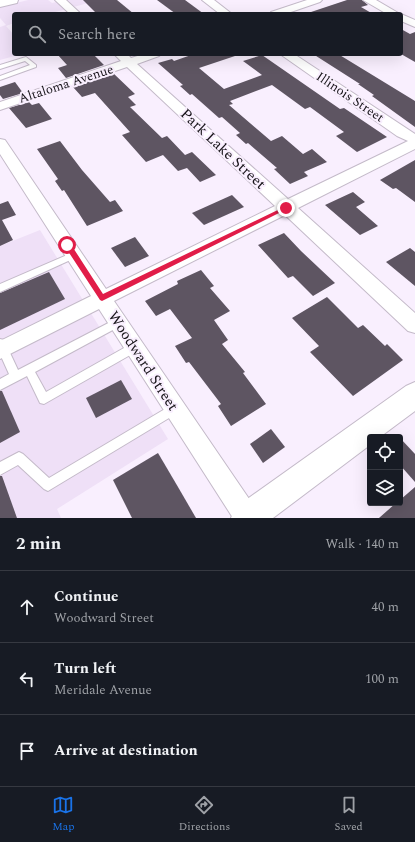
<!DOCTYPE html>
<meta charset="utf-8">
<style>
:root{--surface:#171b24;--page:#20242c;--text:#f1f3f6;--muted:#9ea1a6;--line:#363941;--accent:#1a73e8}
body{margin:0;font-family:Spectral,serif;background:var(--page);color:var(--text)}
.controls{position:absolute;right:12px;bottom:12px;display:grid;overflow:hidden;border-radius:4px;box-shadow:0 4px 16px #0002}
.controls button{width:36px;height:36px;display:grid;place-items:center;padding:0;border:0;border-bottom:1px solid var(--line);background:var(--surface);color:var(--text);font:20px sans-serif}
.stop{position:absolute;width:12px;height:12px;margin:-9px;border:3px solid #e11d48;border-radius:50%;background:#fff}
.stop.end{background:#e11d48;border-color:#fff;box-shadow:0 1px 4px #0008}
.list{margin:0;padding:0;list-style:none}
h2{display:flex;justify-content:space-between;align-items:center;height:52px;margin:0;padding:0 16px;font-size:17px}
h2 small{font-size:13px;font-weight:400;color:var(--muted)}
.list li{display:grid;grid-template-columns:26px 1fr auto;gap:12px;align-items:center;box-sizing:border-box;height:72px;padding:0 16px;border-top:1px solid var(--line)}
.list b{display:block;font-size:15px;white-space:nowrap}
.list p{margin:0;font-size:13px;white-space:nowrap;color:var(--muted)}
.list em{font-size:13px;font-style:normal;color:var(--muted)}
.icon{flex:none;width:22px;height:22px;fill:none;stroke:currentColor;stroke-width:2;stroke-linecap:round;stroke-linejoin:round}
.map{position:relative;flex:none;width:415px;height:518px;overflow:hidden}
.search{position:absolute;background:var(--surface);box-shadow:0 4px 16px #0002;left:12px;right:12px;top:12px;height:44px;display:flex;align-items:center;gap:10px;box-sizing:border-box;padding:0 14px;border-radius:4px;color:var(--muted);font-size:15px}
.sheet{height:268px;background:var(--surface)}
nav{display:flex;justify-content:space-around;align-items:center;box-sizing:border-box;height:56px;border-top:1px solid var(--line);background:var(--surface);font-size:11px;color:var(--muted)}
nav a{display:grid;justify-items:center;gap:2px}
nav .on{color:var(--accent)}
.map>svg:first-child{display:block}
.built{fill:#efe0f7}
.building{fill:#5e5562}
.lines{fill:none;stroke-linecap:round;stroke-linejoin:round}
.service-casing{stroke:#c4bac9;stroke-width:2}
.minor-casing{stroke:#c4bac9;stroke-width:2}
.tertiary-casing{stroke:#c4bac9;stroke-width:2}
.service{fill:#fff;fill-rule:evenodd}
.minor{fill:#fff;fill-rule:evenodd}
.tertiary{fill:#fff;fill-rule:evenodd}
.route{fill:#e11d48}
.labels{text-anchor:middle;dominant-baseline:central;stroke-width:4;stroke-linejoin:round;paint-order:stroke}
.far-street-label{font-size:13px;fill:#171419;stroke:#f9effe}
.street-label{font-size:15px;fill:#171419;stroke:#f9effe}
</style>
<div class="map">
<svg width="415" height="518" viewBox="0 0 415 518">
<rect width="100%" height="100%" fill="#f9effe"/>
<g class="built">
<polygon points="28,0 48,0 52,3 65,0 99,0 48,14 14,14 14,23 6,26 14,35 14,54 22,54 0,60 0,27 6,25 0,18 0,7"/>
<polygon points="40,230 168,439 57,509 61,518 0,518 0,246"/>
</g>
<g class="building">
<polygon points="83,0 117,0 134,14 97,14"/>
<polygon points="157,0 185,0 204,14 176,14"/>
<polygon points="347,0 362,0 368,5 361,7 373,14 312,14 311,12"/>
<polygon points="401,29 410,34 415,32 415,62 401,54"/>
<polygon points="57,54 93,54 104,65 66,78 58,68 67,65"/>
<polygon points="194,54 235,54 235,56 199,68 224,89 262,75 243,61 262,55 340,109 344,108 387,137 357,152 336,136 344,132 310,107 305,109 272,85 230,101 233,104 229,105 271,141 282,136 303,154 312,149 327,162 304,172 308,176 290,184 274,169 277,168 248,143 246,144 236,135 240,133 222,117 219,118 192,94 190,95 180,86 183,85 158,63 172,59 174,61"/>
<polygon points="313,54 338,54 415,101 415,127 372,96 374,95 358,84 360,84"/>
<polygon points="113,73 135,94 128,97 136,105 130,107 162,138 167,136 185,155 192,152 216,175 200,182 187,168 178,171 163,155 146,162 122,135 130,132 95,93 82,97 73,87"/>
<polygon points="15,82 23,93 3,99 0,95 0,87"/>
<polygon points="29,102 32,105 39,103 52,119 26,128 9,108"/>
<polygon points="60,141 82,170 110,202 115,200 123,211 87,226 64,190 62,191 55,181 58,179 37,149"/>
<polygon points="415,160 415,202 396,188 393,189 380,180"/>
<polygon points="353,192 365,202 356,207 378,226 360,235 325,205"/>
<polygon points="232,195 244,207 204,225 192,213"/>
<polygon points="8,201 16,215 2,220 13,240 0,246 0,204"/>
<polygon points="284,233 301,251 335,283 313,296 293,276 288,278 258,245"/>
<polygon points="135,237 149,256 125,267 111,248"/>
<polygon points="410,248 415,252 415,286 386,262"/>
<polygon points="201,270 214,286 210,288 230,311 214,320 228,340 222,344 245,372 243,373 266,404 231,426 218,406 221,404 189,362 186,363 175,346 192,338 170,309 156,316 145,301 178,284 177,281"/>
<polygon points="49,272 65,299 0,330 0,293"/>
<polygon points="327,297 358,328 363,325 385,346 387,344 403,360 353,396 310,352 319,346 292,318"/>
<polygon points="121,380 132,399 96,418 86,398"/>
<polygon points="0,391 2,391 20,432 0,443"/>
<polygon points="271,429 285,447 263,463 250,444"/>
<polygon points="400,438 415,454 415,482 400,465"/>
<polygon points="158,453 178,487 196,518 132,518 113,480"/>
<polygon points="0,476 2,476 17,518 0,518"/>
<polygon points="415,487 415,518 379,518 396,503 400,503 400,500"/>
</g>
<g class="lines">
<g class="service-casing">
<g id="service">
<polygon points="26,57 36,65 36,67 0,80 0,76 30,65 25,61 0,69 0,65"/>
<polygon points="74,252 78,255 77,257 0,292 0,284"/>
<polygon points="118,318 122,319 123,322 122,325 35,372 46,392 131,344 135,343 139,344 140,347 139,350 44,404 40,403 27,376 0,390 0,379 9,374 0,354 0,339 4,340 18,370"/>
<polygon points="175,403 179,404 181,408 179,412 48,491 44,489 18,465 0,475 0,462 19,452 23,454 49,478"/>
</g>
</g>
<g class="minor-casing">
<g id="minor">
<polygon points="55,0 66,0 81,14 70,14"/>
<polygon points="202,0 214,0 232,14 220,14"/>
<polygon points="307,0 322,0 320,2 285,14 270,14 271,12"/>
<polygon points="363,0 376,0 400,14 387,14"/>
<polygon points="401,14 415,20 415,27 401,21"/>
<polygon points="114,54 127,54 131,58 144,54 161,54 159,56 137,64 288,199 408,141 397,136 280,54 294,54 415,134 415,149 298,208 415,313 415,333 408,331 285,215 114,301 256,509 259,518 233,518 99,309 0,359 0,341 91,296 0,154 0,139 5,140 106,289 275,206 127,67 0,110 0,102 121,61"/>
</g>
</g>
<g class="tertiary-casing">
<g id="tertiary">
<polygon points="0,0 18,0 17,3 0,7"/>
<polygon points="415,382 415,411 380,437 370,437 370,445 273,518 231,518 236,507 406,386"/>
</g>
</g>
<use href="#service" class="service"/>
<use href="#minor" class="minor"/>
<use href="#tertiary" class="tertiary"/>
</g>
<polygon class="route" points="284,207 289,208 102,301 100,300 64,245 70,243 103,294"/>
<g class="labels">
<g class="far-street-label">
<text transform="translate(66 84) rotate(-18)">Altaloma Avenue</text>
<text transform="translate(350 97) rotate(34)">Illinois Street</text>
</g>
<g class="street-label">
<text transform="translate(223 149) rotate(43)">Park Lake Street</text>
<text transform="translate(143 361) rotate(57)">Woodward Street</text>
</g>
</g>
</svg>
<div class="controls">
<button><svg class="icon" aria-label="locate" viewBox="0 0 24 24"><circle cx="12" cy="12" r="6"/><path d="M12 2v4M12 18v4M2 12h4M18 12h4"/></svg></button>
<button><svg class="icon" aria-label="layers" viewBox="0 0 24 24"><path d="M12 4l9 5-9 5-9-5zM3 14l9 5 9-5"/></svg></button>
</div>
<div class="stop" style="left:67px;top:245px"></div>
<div class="stop end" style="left:286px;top:208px"></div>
<div class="search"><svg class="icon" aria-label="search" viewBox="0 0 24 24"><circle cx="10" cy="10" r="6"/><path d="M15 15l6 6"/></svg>Search here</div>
</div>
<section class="sheet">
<h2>2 min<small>Walk · 140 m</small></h2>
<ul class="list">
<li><svg class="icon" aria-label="ahead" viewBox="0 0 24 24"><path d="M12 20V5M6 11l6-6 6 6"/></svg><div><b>Continue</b><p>Woodward Street</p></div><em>40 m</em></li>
<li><svg class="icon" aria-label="left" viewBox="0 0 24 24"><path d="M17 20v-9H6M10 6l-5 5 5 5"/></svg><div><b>Turn left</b><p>Meridale Avenue</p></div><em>100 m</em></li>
<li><svg class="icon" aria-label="arrive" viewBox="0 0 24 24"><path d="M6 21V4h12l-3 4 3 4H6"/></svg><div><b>Arrive at destination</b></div></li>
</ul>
</section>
<nav>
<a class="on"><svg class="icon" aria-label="map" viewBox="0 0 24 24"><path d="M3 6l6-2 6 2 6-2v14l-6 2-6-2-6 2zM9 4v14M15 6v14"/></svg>Map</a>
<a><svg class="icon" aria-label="directions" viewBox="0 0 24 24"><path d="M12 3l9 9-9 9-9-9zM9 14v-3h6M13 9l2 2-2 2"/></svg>Directions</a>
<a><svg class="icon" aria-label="saved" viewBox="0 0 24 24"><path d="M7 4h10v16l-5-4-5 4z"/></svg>Saved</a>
</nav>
